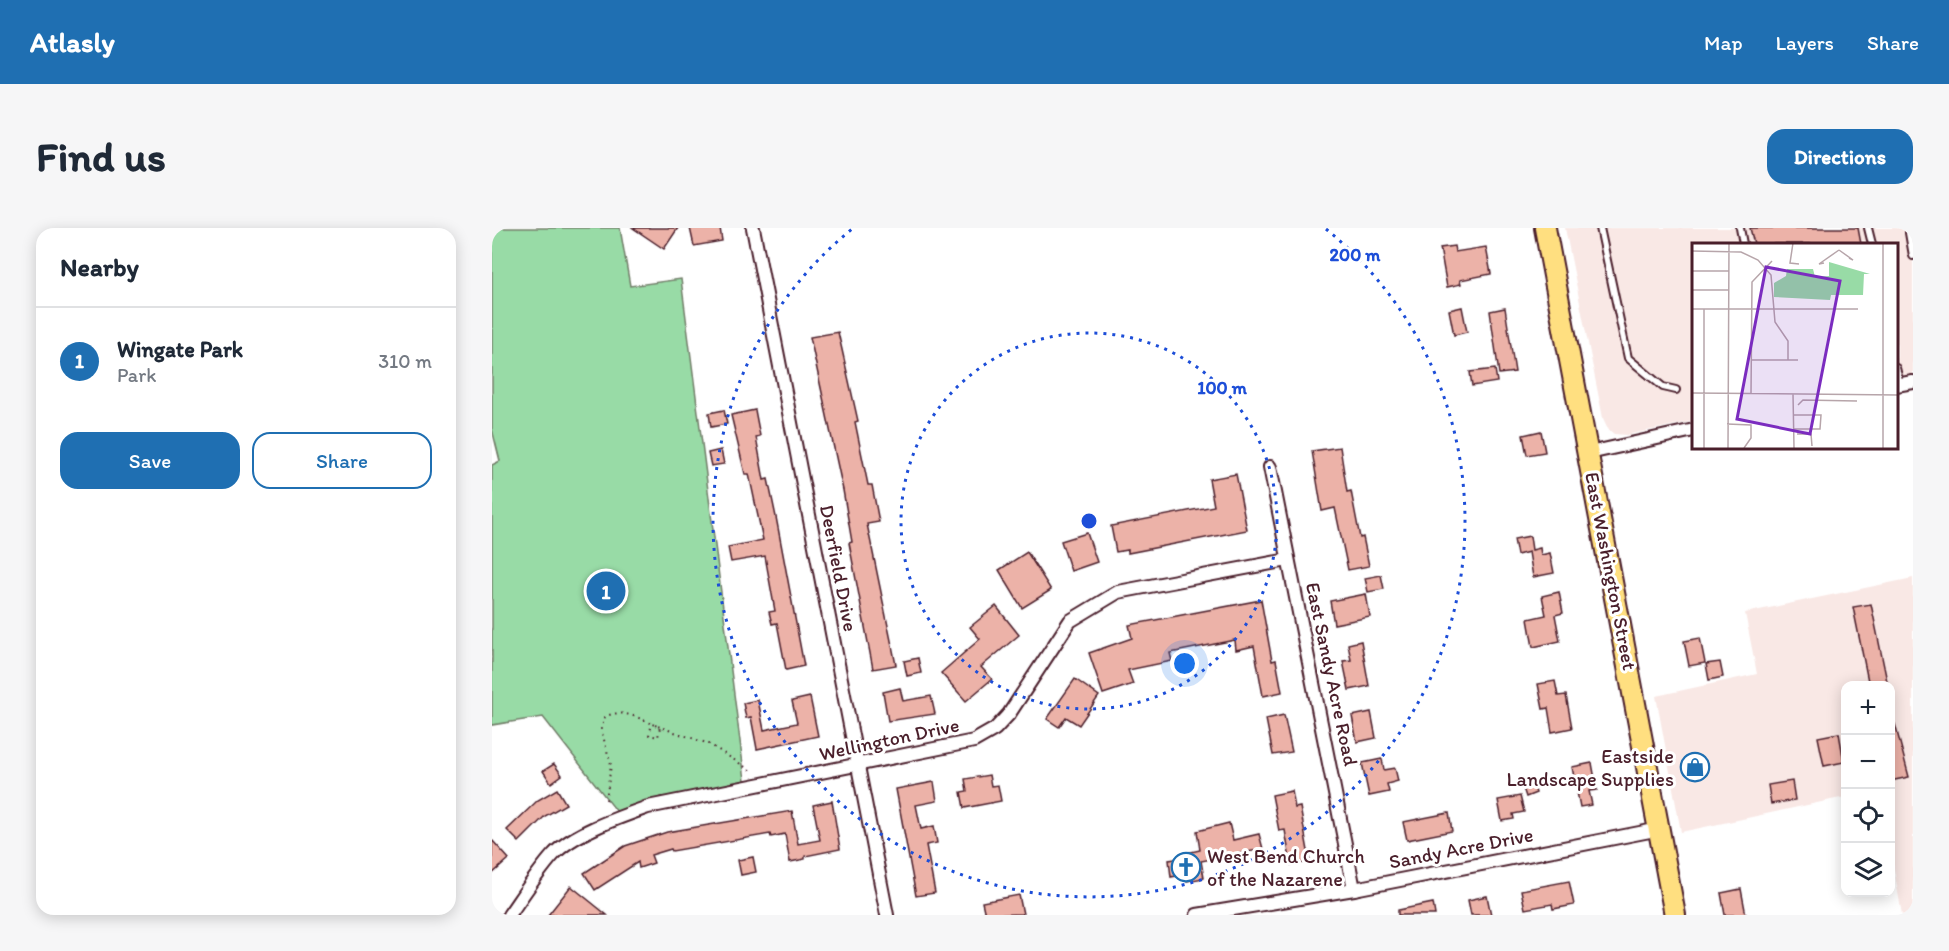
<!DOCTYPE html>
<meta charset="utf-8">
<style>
:root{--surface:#fff;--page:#f6f6f7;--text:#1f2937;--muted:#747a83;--line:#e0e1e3;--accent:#1f6fb2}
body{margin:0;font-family:Itim,sans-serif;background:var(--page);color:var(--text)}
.controls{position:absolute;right:18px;bottom:18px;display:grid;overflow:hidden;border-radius:12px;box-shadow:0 3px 15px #0003}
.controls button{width:54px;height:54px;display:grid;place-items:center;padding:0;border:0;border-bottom:2px solid var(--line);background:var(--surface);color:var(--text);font:30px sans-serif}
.you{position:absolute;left:693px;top:436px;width:21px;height:21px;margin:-15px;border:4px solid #fff;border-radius:50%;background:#1a73e8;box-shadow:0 0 0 9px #1a73e833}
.badge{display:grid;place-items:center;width:39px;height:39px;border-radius:50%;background:var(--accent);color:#fff;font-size:20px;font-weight:700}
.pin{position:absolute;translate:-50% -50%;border:3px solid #fff;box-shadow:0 2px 6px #0006}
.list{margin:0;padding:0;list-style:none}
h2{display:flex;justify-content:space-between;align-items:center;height:78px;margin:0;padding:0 24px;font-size:26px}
h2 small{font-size:20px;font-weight:400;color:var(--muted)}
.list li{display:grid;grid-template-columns:39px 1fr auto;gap:18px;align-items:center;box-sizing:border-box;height:108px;padding:0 24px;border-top:2px solid var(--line)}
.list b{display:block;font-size:22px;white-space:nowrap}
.list p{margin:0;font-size:20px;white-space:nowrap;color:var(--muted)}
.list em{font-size:20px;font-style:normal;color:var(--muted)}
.actions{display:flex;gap:12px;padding:18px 24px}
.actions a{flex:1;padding:14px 0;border:2px solid var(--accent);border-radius:18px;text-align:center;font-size:21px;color:var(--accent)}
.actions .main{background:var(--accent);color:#fff}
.icon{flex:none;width:33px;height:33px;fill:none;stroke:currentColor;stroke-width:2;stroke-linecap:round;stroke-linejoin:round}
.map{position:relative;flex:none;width:1421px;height:687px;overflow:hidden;border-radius:18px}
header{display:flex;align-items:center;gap:36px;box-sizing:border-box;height:84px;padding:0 30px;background:var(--accent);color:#fff}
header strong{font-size:28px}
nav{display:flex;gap:33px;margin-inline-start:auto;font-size:21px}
.intro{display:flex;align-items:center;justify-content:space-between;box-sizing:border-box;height:144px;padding:0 36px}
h1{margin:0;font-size:42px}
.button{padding:15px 27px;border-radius:18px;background:var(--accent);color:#fff;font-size:21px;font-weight:700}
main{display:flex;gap:36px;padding:0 36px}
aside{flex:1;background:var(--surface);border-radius:18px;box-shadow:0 3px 15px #0003}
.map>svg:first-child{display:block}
.built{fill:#f9e8e5}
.green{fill:#98dba6;stroke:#717d68;stroke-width:1.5}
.building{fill:#ecb2a8;stroke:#4a1f2b;stroke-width:1.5}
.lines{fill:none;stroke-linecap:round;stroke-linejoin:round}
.service-casing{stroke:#4a1f2b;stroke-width:10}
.minor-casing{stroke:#4a1f2b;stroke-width:16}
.primary-casing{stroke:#4a1f2b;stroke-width:24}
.path{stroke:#4a1f2b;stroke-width:2;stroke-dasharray:1.5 4.5;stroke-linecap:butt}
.service{stroke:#fff;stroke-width:6}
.minor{stroke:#fff;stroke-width:12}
.primary{stroke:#ffdf80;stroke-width:20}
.ring{fill:none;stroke:#1d4ed8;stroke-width:3;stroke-dasharray:3 6}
.labels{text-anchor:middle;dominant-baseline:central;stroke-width:6;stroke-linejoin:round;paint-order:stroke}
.street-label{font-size:20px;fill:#4a1f2b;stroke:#fff}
.poi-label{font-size:20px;fill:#4a1f2b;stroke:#fff;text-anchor:end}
.inset-road{fill:none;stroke:#b7a5aa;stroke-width:1.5}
.view{fill:#7b2cbf;fill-opacity:0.15;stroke:#7b2cbf;stroke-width:3}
.inset-edge{fill:none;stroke:#4a1f2b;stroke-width:3}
.centre{fill:#1d4ed8;stroke:#fff;stroke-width:3}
.ring-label{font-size:18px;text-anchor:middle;font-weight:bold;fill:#1d4ed8;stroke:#fff;stroke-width:6;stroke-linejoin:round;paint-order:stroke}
</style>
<header>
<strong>Atlasly</strong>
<nav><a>Map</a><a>Layers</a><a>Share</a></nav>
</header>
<div class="intro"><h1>Find us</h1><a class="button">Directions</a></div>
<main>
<aside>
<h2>Nearby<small></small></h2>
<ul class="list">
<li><span class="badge">1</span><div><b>Wingate Park</b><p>Park</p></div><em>310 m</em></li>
</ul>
<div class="actions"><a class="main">Save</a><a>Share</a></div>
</aside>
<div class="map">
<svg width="1421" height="687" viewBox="0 0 1421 687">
<rect width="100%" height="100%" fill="#fff"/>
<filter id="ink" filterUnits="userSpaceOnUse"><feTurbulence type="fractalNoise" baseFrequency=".0167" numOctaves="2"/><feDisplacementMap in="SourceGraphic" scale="12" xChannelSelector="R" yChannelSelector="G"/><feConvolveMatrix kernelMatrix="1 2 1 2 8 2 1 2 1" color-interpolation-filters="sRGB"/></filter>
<g filter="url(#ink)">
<g class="built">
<polygon points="1073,0 1421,0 1421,147 1405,150 1404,16 1202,16 1202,193 1135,207 1122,206 1116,201 1111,190"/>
<polygon points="1421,350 1421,687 1410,687 1399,624 1398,458 1354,458 1353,569 1189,604 1164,468 1265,446 1253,385"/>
</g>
<polygon class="green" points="0,0 128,0 138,58 189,51 254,560 129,589 51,489 0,497 0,237 8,233 0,201"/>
<g class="building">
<polygon points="141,0 186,0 172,21"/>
<polygon points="198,0 228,0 230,13 202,18"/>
<polygon points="1258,0 1366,0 1369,16 1262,16"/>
<polygon points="962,18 963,24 994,19 999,46 968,52 969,56 955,59 948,20"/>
<polygon points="970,79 975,104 962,107 957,82"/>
<polygon points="1013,80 1023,144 1007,146 998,83"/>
<polygon points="346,104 366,193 363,194 376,257 380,257 387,294 375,296 404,437 381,441 357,315 360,314 351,262 318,109"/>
<polygon points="1003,141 1005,154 980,158 978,144"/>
<polygon points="232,182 235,196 219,199 217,185"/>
<polygon points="263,182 268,208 264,209 272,252 276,251 284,289 312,438 294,442 285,395 280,396 277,384 283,383 273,328 239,334 236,319 271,312 257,246 253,246 239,187"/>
<polygon points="1049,203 1053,224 1035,227 1031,207"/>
<polygon points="848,219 855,264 859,263 868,310 871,309 877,338 856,342 843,280 830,283 820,223"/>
<polygon points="229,222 232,236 219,238 216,225"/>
<polygon points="744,246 755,302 636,325 636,322 624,324 619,298 722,278 717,251"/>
<polygon points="595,305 605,334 579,343 569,313"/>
<polygon points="1038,308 1040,322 1048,320 1049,327 1058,325 1062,345 1041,349 1037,324 1025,327 1022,311"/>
<polygon points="535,324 559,362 530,380 507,342"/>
<polygon points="889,347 892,361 876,364 873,350"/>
<polygon points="1067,364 1071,385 1063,387 1068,413 1041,419 1036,391 1054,387 1050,368"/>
<polygon points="874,366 878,389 842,396 838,373"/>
<polygon points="769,372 780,433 784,432 790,464 771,468 762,418 744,422 743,412 678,425 680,433 636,442 641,456 611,466 597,425 640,410 637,397"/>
<polygon points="1379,376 1396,458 1377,458 1361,379"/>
<polygon points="504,378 527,407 489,439 500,451 474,473 449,445 488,411 478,399"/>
<polygon points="1208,410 1213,435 1197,438 1192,413"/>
<polygon points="869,413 877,458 857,462 851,433 859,432 856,416"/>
<polygon points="426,430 429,445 415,448 412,433"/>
<polygon points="1228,434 1231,449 1217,452 1214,436"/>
<polygon points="583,451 607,468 587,497 574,489 567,499 555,491"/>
<polygon points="1063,453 1066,468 1074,467 1080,500 1060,504 1056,480 1051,481 1046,456"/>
<polygon points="408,460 411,473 439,468 443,486 396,493 391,464"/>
<polygon points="318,469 326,508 265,521 259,489 254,490 251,475 266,472 272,502 305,495 300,473"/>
<polygon points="879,484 884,510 865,514 860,488"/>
<polygon points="792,487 800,524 781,527 774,491"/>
<polygon points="1398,496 1403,496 1417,549 1398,553"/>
<polygon points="1347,505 1352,534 1332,538 1326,509"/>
<polygon points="890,531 892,542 903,540 906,553 895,556 897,564 877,568 870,535"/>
<polygon points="1100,535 1105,562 1097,563 1100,577 1088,579 1080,539"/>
<polygon points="62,536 70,547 59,555 51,543"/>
<polygon points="497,547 499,558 506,557 509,573 472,580 469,564 475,563 473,551"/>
<polygon points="1040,553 1044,565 1034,569 1030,557"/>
<polygon points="1300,553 1303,572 1279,576 1276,557"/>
<polygon points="442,554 445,573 424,577 429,601 442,598 445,615 434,617 443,665 424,668 404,561"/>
<polygon points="65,561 74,576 53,588 27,614 15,602 46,572"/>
<polygon points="800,563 803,580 808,579 818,634 799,637 793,602 787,603 780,567"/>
<polygon points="1028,568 1032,584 1021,586 1022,591 1010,593 1006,572"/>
<polygon points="340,573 348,621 313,628 313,631 298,634 293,606 279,609 278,606 180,623 179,621 159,627 162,635 147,640 146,634 103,662 92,645 133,618 175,604 300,583 306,616 328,612 321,577"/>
<polygon points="957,585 960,603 915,612 911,594"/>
<polygon points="737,595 741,612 767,606 771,621 709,633 712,650 695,653 694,646 679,649 677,632 691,630 690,626 708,622 705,603"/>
<polygon points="0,612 17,631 0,646"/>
<polygon points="261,629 264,644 249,647 246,632"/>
<polygon points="1077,653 1082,677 1061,681 1060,676 1033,681 1029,662"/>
<polygon points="79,658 115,687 56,687"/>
<polygon points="1249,661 1254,687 1233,687 1229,665"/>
<polygon points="527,667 531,686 493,687 490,674"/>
<polygon points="995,668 999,687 979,687 976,672"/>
<polygon points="941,675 943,687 906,687 906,682"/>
</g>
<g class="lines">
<g class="service-casing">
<g id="service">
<polyline points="1108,0 1136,130 1171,159 1184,162"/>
<polyline points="1248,0 1251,16"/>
<polyline points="1376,0 1380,16"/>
<polyline points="1418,0 1417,5 1421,28"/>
<polyline points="1404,140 1408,156"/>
</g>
</g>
<g class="minor-casing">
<g id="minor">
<polyline points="261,0 395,687"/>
<polyline points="1404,157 1421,154"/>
<polyline points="1097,225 1202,202"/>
<polyline points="778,239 862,661"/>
<path d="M17,687C31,667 45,645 61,627C81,605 128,589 156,579L482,513L503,501L517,486L578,393L626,364L796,332"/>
<polyline points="705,687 862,661 1168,601"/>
</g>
</g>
<g class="primary-casing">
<polyline id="primary" points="1053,0 1183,687"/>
</g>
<path class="path" d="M114,572L119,537L109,501L113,489C130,479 150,492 168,499L160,496L157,507L166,509L168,499L217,516L258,542"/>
<use href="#service" class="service"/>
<use href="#minor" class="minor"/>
<use href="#primary" class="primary"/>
</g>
</g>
<g class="ring">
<circle cx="597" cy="293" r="188"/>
<path d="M834 1A376 376 0 1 1 360 1"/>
</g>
<defs>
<g id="shop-ring" transform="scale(1.5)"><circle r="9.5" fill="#fff" stroke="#1f6fb2" stroke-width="1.5"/><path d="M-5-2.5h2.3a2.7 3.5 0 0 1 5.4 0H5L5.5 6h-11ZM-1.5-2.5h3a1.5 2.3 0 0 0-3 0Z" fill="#1f6fb2"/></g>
<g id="church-ring" transform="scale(1.5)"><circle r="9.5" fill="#fff" stroke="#1f6fb2" stroke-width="1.5"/><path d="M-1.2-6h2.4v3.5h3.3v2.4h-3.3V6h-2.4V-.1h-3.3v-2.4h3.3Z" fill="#1f6fb2"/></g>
</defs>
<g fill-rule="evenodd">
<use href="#shop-ring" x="1203" y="539"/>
<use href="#church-ring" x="694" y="639"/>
</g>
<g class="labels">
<g class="street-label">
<text transform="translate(347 340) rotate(79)">Deerfield Drive</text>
<text transform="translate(1119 343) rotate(79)">East Washington Street</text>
<text transform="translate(840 446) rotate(78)">East Sandy Acre Road</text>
<text transform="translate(397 511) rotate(-12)">Wellington Drive</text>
<text transform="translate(969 620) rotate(-11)">Sandy Acre Drive</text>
</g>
<g class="poi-label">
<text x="1182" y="528">Eastside<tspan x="1182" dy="23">Landscape Supplies</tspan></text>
<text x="715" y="628" text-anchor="start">West Bend Church<tspan x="715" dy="23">of the Nazarene</tspan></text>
</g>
</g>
<g transform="translate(1200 15)">
<rect width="206" height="206" fill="#fff"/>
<path d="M137,19L178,31H172L171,52H139L138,57L82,54V40L94,33L95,26H121L123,34L137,33Z" fill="#98dba6"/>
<path class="inset-road" d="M101,0L98,20L107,21M147,7L161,17L157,15M0,8L49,9L66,17L79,32L83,79L96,98V117M132,20L127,21L147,7M0,28H37M0,47H36M0,66H166M12,66V205M59,117H106M0,150L206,152M59,151L60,39L80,18M101,151L102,205M106,162L111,157L165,158M101,172H129L128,186H102M35,181L59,182V195L52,205M105,191H119L120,203M36,205L37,0M191,205V0"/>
<path class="view" d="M74,24L148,38L118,191L45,176Z"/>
<rect width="206" height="206" class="inset-edge"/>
</g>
<circle cx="597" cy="293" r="9" class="centre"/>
<g class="ring-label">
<text x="863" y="33">200 m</text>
<text x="730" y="166">100 m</text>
</g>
</svg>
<div class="controls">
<button>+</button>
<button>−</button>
<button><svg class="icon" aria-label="locate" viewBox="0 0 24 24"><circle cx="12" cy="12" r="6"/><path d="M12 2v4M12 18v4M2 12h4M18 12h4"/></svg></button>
<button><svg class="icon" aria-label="layers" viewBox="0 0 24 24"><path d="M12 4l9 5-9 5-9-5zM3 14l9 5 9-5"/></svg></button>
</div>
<div class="you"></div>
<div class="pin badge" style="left:114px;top:363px">1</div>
</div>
</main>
